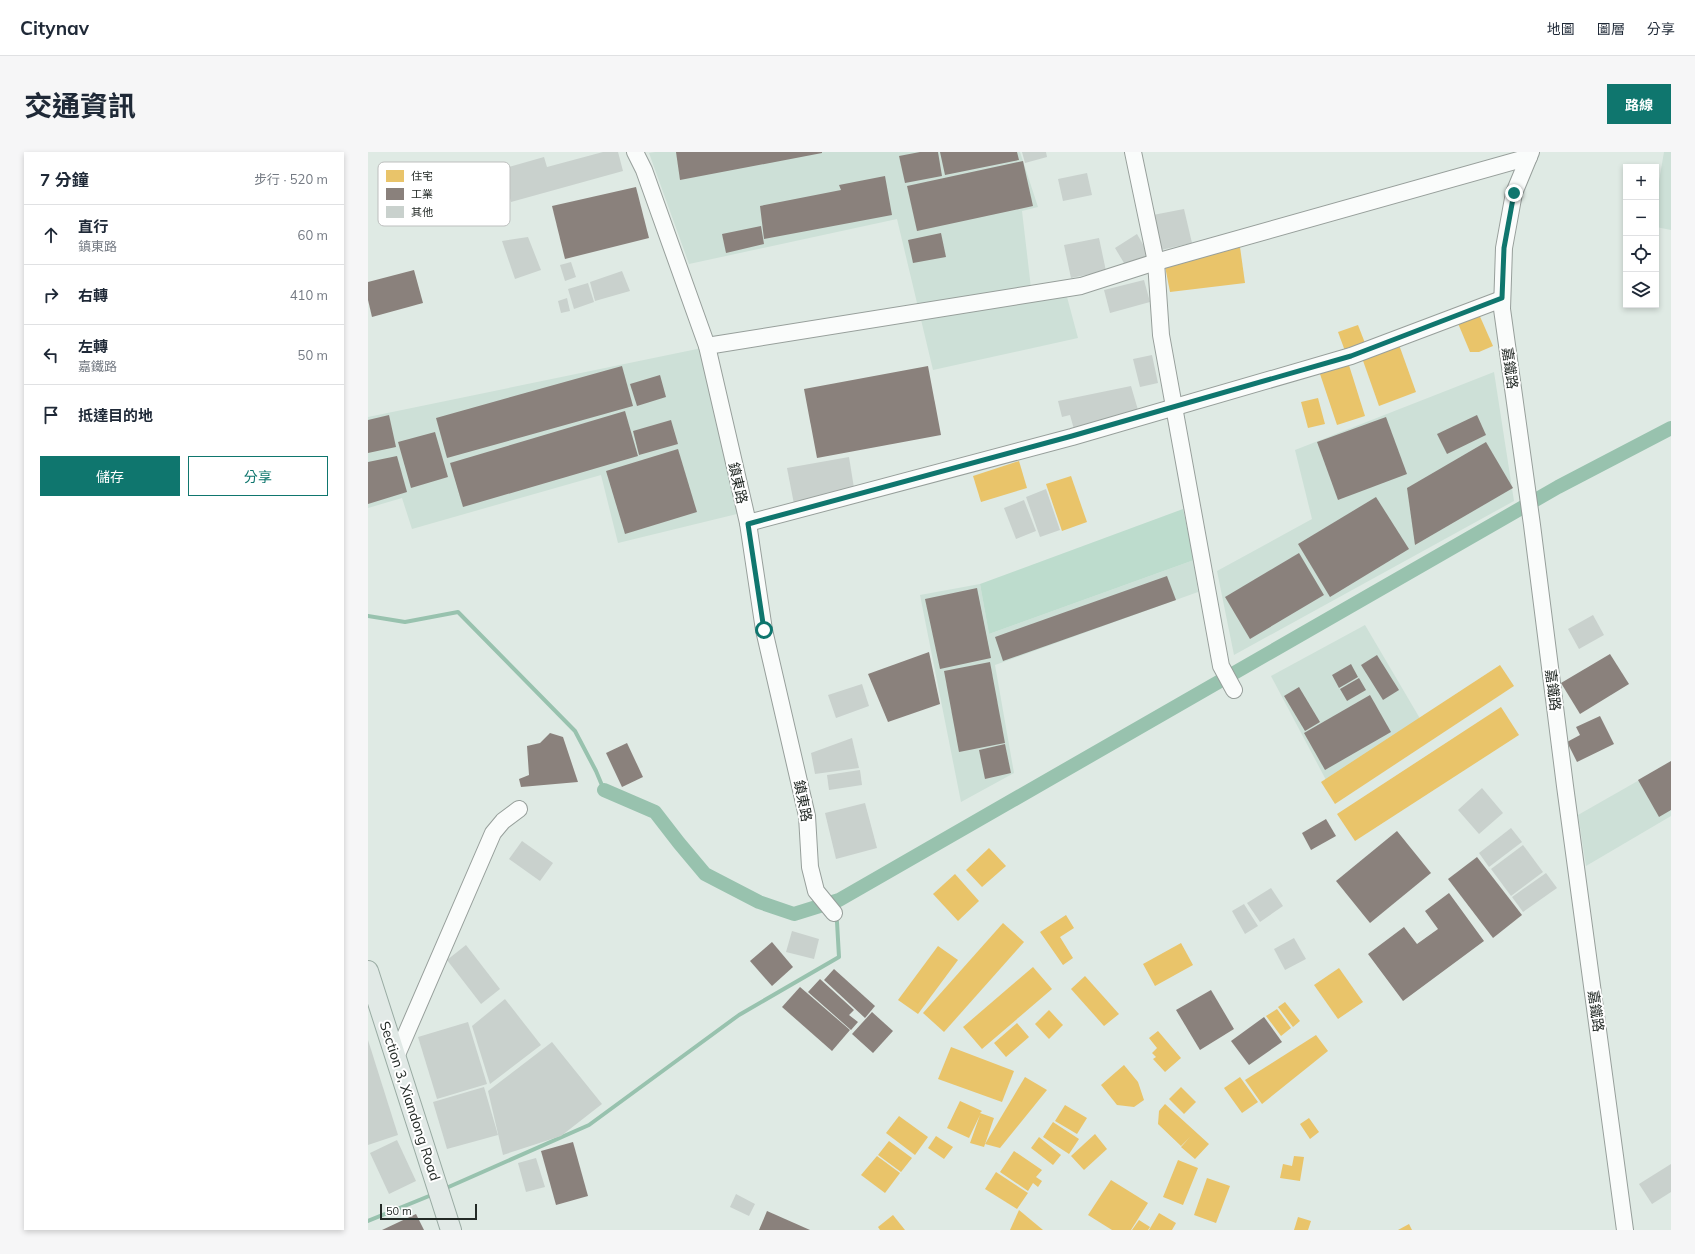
<!DOCTYPE html>
<html lang="zh-TW">
<meta charset="utf-8">
<style>
:root{--surface:#fff;--page:#f6f6f7;--text:#1f2937;--muted:#747a83;--line:#e0e1e3;--accent:#0f766e}
body{margin:0;font-family:Mulish,"Noto Sans TC",sans-serif;background:var(--page);color:var(--text)}
.controls{position:absolute;right:12px;top:12px;display:grid;overflow:hidden;border-radius:0px;box-shadow:0 2px 6px #0003}
.controls button{width:36px;height:36px;display:grid;place-items:center;padding:0;border:0;border-bottom:1px solid var(--line);background:var(--surface);color:var(--text);font:20px sans-serif}
.scale{position:absolute;left:12px;bottom:10px;width:97px;box-sizing:border-box;padding-left:4px;border:2px solid #232a26;border-top:0;font-size:11px;line-height:14px;white-space:nowrap;color:#232a26;-webkit-text-stroke:3px #fff;paint-order:stroke}
.stop{position:absolute;width:12px;height:12px;margin:-9px;border:3px solid #0f766e;border-radius:50%;background:#fff}
.stop.end{background:#0f766e;border-color:#fff;box-shadow:0 1px 4px #0008}
.list{margin:0;padding:0;list-style:none}
h2{display:flex;justify-content:space-between;align-items:center;height:52px;margin:0;padding:0 16px;font-size:17px}
h2 small{font-size:13px;font-weight:400;color:var(--muted)}
.list li{display:grid;grid-template-columns:26px 1fr auto;gap:12px;align-items:center;box-sizing:border-box;height:60px;padding:0 16px;border-top:1px solid var(--line)}
.list b{display:block;font-size:15px;white-space:nowrap}
.list p{margin:0;font-size:13px;white-space:nowrap;color:var(--muted)}
.list em{font-size:13px;font-style:normal;color:var(--muted)}
.actions{display:flex;gap:8px;padding:12px 16px}
.actions a{flex:1;padding:9px 0;border:1px solid var(--accent);border-radius:0px;text-align:center;font-size:14px;color:var(--accent)}
.actions .main{background:var(--accent);color:#fff}
.icon{flex:none;width:22px;height:22px;fill:none;stroke:currentColor;stroke-width:2;stroke-linecap:round;stroke-linejoin:round}
.map{position:relative;flex:none;width:1303px;height:1078px;overflow:hidden;border-radius:0px}
header{display:flex;align-items:center;gap:24px;box-sizing:border-box;height:56px;padding:0 20px;background:var(--surface);border-bottom:1px solid var(--line)}
header strong{font-size:19px}
nav{display:flex;gap:22px;margin-inline-start:auto;font-size:14px}
.intro{display:flex;align-items:center;justify-content:space-between;box-sizing:border-box;height:96px;padding:0 24px}
h1{margin:0;font-size:28px}
.button{padding:10px 18px;border-radius:0px;background:var(--accent);color:#fff;font-size:14px;font-weight:700}
main{display:flex;gap:24px;padding:0 24px}
aside{flex:1;background:var(--surface);border-radius:0px;box-shadow:0 2px 6px #0003}
.map>svg:first-child{display:block}
.built{fill:#cde0d7}
.green{fill:#bddccd}
.homes{fill:#e9c46a}
.industry{fill:#8a817c}
.lines{fill:none;stroke-linecap:round;stroke-linejoin:round}
.stream{stroke:#98c2ae;stroke-width:4}
.canal{stroke:#98c2ae;stroke-width:14}
.building{fill:#c9d1cd}
.minor-casing{stroke:#979f9b;stroke-width:18}
.major-casing{stroke:#99aba3;stroke-width:22}
.minor{stroke:#fafcfb;stroke-width:16}
.major{stroke:#e1e9e6;stroke-width:20}
.route{stroke:#0f766e;stroke-width:5}
.labels{text-anchor:middle;dominant-baseline:central;stroke-width:4;stroke-linejoin:round;paint-order:stroke}
.street-label{font-size:14px;fill:#232a26;stroke:#fff}
.key{fill:#fff;stroke:#bdbfbe;stroke-width:1}
.key-label{font-size:11px;fill:#232a26}
</style>
<header>
<strong>Citynav</strong>
<nav><a>地圖</a><a>圖層</a><a>分享</a></nav>
</header>
<div class="intro"><h1>交通資訊</h1><a class="button">路線</a></div>
<main>
<aside>
<h2>7 分鐘<small>步行 · 520 m</small></h2>
<ul class="list">
<li><svg class="icon" aria-label="ahead" viewBox="0 0 24 24"><path d="M12 20V5M6 11l6-6 6 6"/></svg><div><b>直行</b><p>鎮東路</p></div><em>60 m</em></li>
<li><svg class="icon" aria-label="right" viewBox="0 0 24 24"><path d="M7 20v-9h11M14 6l5 5-5 5"/></svg><div><b>右轉</b></div><em>410 m</em></li>
<li><svg class="icon" aria-label="left" viewBox="0 0 24 24"><path d="M17 20v-9H6M10 6l-5 5 5 5"/></svg><div><b>左轉</b><p>嘉鐵路</p></div><em>50 m</em></li>
<li><svg class="icon" aria-label="arrive" viewBox="0 0 24 24"><path d="M6 21V4h12l-3 4 3 4H6"/></svg><div><b>抵達目的地</b></div></li>
</ul>
<div class="actions"><a class="main">儲存</a><a>分享</a></div>
</aside>
<div class="map">
<svg width="1303" height="1078" viewBox="0 0 1303 1078">
<rect width="100%" height="100%" fill="#dfeae4"/>
<g class="built">
<polygon points="287,0 652,0 670,55 654,59 663,136 695,130 710,186 565,218 529,67 321,112 281,1"/>
<polygon points="1296,0 1303,0 1303,78 1288,75 1288,47"/>
<polygon points="334,196 373,361 250,391 233,323 44,377 34,346 0,356 0,265"/>
<polygon points="1126,220 1146,349 866,503 849,419 944,367 927,298"/>
<polygon points="826,408 830,440 627,513 646,621 593,650 552,443 612,432 621,482"/>
<polygon points="997,473 1054,570 958,628 903,524"/>
<polygon points="1303,610 1303,664 1218,714 1210,663"/>
</g>
<polygon class="green" points="815,357 826,408 621,482 612,432"/>
<g class="homes">
<polygon points="872,95 877,131 802,140 797,114"/>
<polygon points="1110,160 1125,194 1111,200 1102,200 1089,169"/>
<polygon points="990,173 997,191 977,199 970,180"/>
<polygon points="1030,190 1048,240 1011,254 993,203"/>
<polygon points="980,210 997,264 969,273 951,219"/>
<polygon points="950,246 957,272 940,276 933,250"/>
<polygon points="651,309 659,336 613,350 605,324"/>
<polygon points="703,324 719,370 694,379 678,332"/>
<polygon points="1132,513 1146,534 967,652 953,630"/>
<polygon points="1133,555 1151,583 987,689 969,662"/>
<polygon points="621,696 638,714 614,735 598,718"/>
<polygon points="587,722 611,749 590,769 565,742"/>
<polygon points="698,763 706,776 692,785 705,806 695,813 672,780"/>
<polygon points="635,771 656,790 576,880 555,861"/>
<polygon points="813,791 825,813 787,834 775,812"/>
<polygon points="570,794 590,808 550,862 530,848"/>
<polygon points="665,815 684,837 614,897 595,875"/>
<polygon points="971,816 995,850 970,867 946,833"/>
<polygon points="717,824 751,862 736,874 703,837"/>
<polygon points="917,850 932,869 925,875 910,855"/>
<polygon points="909,857 923,876 913,884 898,864"/>
<polygon points="681,858 695,873 681,887 667,872"/>
<polygon points="649,871 661,885 638,905 626,891"/>
<polygon points="790,879 813,906 797,920 785,907 788,905 784,901 789,896 781,886"/>
<polygon points="948,883 960,899 894,952 877,928"/>
<polygon points="583,895 646,919 634,950 570,927"/>
<polygon points="756,913 770,930 776,948 766,955 749,953 733,933"/>
<polygon points="657,925 679,938 632,996 617,992"/>
<polygon points="872,925 890,950 874,961 856,936"/>
<polygon points="813,935 828,950 816,962 801,947"/>
<polygon points="592,949 614,959 612,961 626,966 616,995 602,991 612,963 601,986 579,976"/>
<polygon points="797,952 841,992 827,1007 813,995 822,985 813,994 790,972 791,959"/>
<polygon points="697,953 719,966 709,982 687,969"/>
<polygon points="531,964 560,985 547,1003 518,981"/>
<polygon points="941,966 951,980 942,987 932,972"/>
<polygon points="685,970 711,987 701,1002 675,985"/>
<polygon points="727,982 739,997 716,1018 703,1004"/>
<polygon points="568,984 585,995 576,1007 560,996"/>
<polygon points="671,985 693,1003 685,1013 663,996"/>
<polygon points="521,989 544,1006 533,1020 510,1003"/>
<polygon points="646,999 674,1018 668,1025 674,1029 670,1035 665,1031 660,1039 632,1020"/>
<polygon points="509,1004 532,1021 517,1041 493,1023"/>
<polygon points="926,1004 936,1005 932,1029 912,1026 915,1012 924,1014"/>
<polygon points="810,1008 830,1016 815,1053 795,1045"/>
<polygon points="628,1020 660,1041 649,1057 617,1037"/>
<polygon points="839,1026 862,1034 848,1071 826,1063"/>
<polygon points="743,1028 780,1051 763,1078 744,1078 720,1063"/>
<polygon points="651,1058 675,1078 642,1078"/>
<polygon points="791,1061 808,1071 804,1078 781,1078"/>
<polygon points="525,1063 537,1078 512,1078 510,1075"/>
<polygon points="930,1065 943,1069 940,1078 926,1078"/>
<polygon points="771,1068 782,1075 780,1078 764,1078"/>
<polygon points="1041,1072 1044,1078 1030,1078"/>
</g>
<g class="industry">
<polygon points="308,0 454,0 454,1 312,28"/>
<polygon points="552,0 570,0 574,24 537,31 531,4"/>
<polygon points="572,0 649,0 651,8 577,23"/>
<polygon points="655,9 665,54 549,79 539,34"/>
<polygon points="517,24 524,63 396,87 392,54 473,38 471,33"/>
<polygon points="268,35 281,86 197,107 184,54"/>
<polygon points="393,74 396,92 358,101 354,82"/>
<polygon points="573,81 578,105 545,111 540,88"/>
<polygon points="46,118 55,151 4,165 0,148 0,130"/>
<polygon points="254,214 265,254 79,306 68,266"/>
<polygon points="560,214 573,283 449,306 436,237"/>
<polygon points="292,223 298,245 269,254 262,232"/>
<polygon points="257,259 270,304 95,355 82,311"/>
<polygon points="21,263 28,295 0,301 0,268"/>
<polygon points="1109,263 1118,283 1079,302 1069,282"/>
<polygon points="1018,265 1039,322 970,348 949,290"/>
<polygon points="303,268 310,292 271,303 265,279"/>
<polygon points="67,280 80,325 43,336 30,290"/>
<polygon points="1118,290 1145,336 1047,393 1039,336"/>
<polygon points="310,297 329,360 257,382 238,319"/>
<polygon points="29,304 39,340 0,352 0,310"/>
<polygon points="1008,345 1041,397 962,445 930,392"/>
<polygon points="931,401 956,443 882,487 857,445"/>
<polygon points="799,424 808,448 635,509 627,485"/>
<polygon points="609,436 623,506 572,517 557,447"/>
<polygon points="561,500 572,552 520,570 500,522"/>
<polygon points="1242,502 1261,532 1212,562 1193,531"/>
<polygon points="1009,503 1031,538 1015,548 993,513"/>
<polygon points="622,510 637,591 591,600 576,519"/>
<polygon points="983,512 990,525 971,536 964,523"/>
<polygon points="991,526 998,538 979,549 972,537"/>
<polygon points="931,535 952,570 937,579 916,544"/>
<polygon points="1002,543 1023,580 957,618 936,581"/>
<polygon points="1232,564 1246,592 1209,610 1199,590 1212,583 1208,575"/>
<polygon points="182,581 195,585 210,630 153,635 151,627 161,623 159,594 172,591"/>
<polygon points="259,591 275,625 254,635 238,601"/>
<polygon points="637,592 643,621 617,627 611,598"/>
<polygon points="1303,609 1303,658 1291,665 1270,628"/>
<polygon points="958,667 968,684 943,698 934,681"/>
<polygon points="1029,679 1063,721 1002,771 968,729"/>
<polygon points="1109,705 1154,763 1125,786 1080,727"/>
<polygon points="1081,741 1116,789 1035,849 1000,802 1036,775 1049,792 1070,777 1057,759"/>
<polygon points="404,790 425,815 404,834 382,809"/>
<polygon points="466,817 507,854 497,866 456,828"/>
<polygon points="452,827 486,858 481,863 490,870 483,878 440,840"/>
<polygon points="432,835 482,878 464,899 414,855"/>
<polygon points="843,838 866,877 832,898 808,858"/>
<polygon points="504,860 525,879 505,901 484,882"/>
<polygon points="896,865 914,890 881,913 863,889"/>
<polygon points="205,990 220,1044 188,1053 173,999"/>
<polygon points="399,1059 442,1078 391,1078"/>
<polygon points="48,1062 56,1078 14,1078"/>
</g>
<g class="lines">
<g class="stream">
<polyline points="0,464 37,470 90,460 207,579 228,619 236,638"/>
<polyline points="76,1037 221,973 371,863 471,805 469,770 466,764"/>
<polyline points="0,1069 66,1042"/>
</g>
<polyline class="canal" points="236,638 287,660 311,691 337,722 391,750 426,762 471,748 1190,335 1303,276"/>
</g>
<g class="building">
<polygon points="235,0 250,0 255,19 143,50 134,17 176,5 179,15"/>
<polygon points="654,0 678,0 679,5 657,11"/>
<polygon points="719,21 724,43 695,49 690,27"/>
<polygon points="816,57 824,91 793,98 785,63"/>
<polygon points="769,82 781,103 759,116 747,96"/>
<polygon points="160,85 173,118 147,127 134,89"/>
<polygon points="731,86 738,119 703,126 696,93"/>
<polygon points="203,110 208,125 197,129 192,113"/>
<polygon points="254,119 262,139 227,149 222,130"/>
<polygon points="776,128 782,150 742,161 736,138"/>
<polygon points="220,131 226,150 206,157 200,137"/>
<polygon points="199,146 202,159 193,161 190,149"/>
<polygon points="784,203 790,231 772,235 765,207"/>
<polygon points="763,234 770,258 707,281 702,263 694,265 690,249"/>
<polygon points="481,305 486,336 426,352 419,316"/>
<polygon points="678,337 692,378 672,385 658,345"/>
<polygon points="656,348 668,379 648,387 636,356"/>
<polygon points="1225,463 1236,483 1211,497 1200,477"/>
<polygon points="494,532 501,554 468,566 460,543"/>
<polygon points="484,586 491,616 447,622 443,601"/>
<polygon points="492,618 494,633 461,638 459,623"/>
<polygon points="1114,636 1135,661 1111,682 1090,658"/>
<polygon points="497,651 509,696 468,707 457,661"/>
<polygon points="1143,676 1154,690 1121,715 1111,701"/>
<polygon points="154,689 185,711 172,729 141,707"/>
<polygon points="1155,693 1175,720 1143,744 1123,717"/>
<polygon points="1178,721 1189,736 1155,760 1144,745"/>
<polygon points="903,736 915,754 892,770 879,751"/>
<polygon points="876,752 890,774 877,782 864,759"/>
<polygon points="424,779 451,787 446,807 418,800"/>
<polygon points="926,786 938,807 917,818 906,797"/>
<polygon points="98,793 132,837 113,852 79,808"/>
<polygon points="137,847 173,893 122,932 104,874"/>
<polygon points="100,870 119,932 69,947 50,885"/>
<polygon points="0,888 30,983 0,993"/>
<polygon points="184,890 234,952 193,984 135,1003 120,939"/>
<polygon points="116,935 130,983 79,997 65,950"/>
<polygon points="29,988 48,1029 21,1042 2,1001"/>
<polygon points="168,1006 177,1035 158,1040 150,1011"/>
<polygon points="1303,1012 1303,1040 1284,1052 1271,1032"/>
<polygon points="368,1042 387,1052 381,1064 362,1055"/>
</g>
<g class="lines">
<g class="minor-casing">
<g id="minor">
<polyline points="267,0 276,18 339,194 380,371 396,478 439,664 442,715 448,739 466,761"/>
<polyline points="765,0 788,110 793,183 853,514 866,538"/>
<polyline points="1163,0 1146,41 1136,96 1134,157 1164,373 1197,634 1257,1078"/>
<polyline points="339,194 713,134 788,110 1161,5"/>
<polyline points="380,371 704,285 983,204 1134,147"/>
<polyline points="28,905 125,681 135,669 151,657"/>
</g>
</g>
<g class="major-casing">
<polyline id="major" points="0,819 83,1078"/>
</g>
<use href="#minor" class="minor"/>
<use href="#major" class="major"/>
</g>
<g class="lines">
<polyline class="route" points="396,478 380,372 704,284 983,204 1134,146 1136,96 1146,41"/>
</g>
<g class="labels">
<g class="street-label">
<text transform="translate(1142 216) rotate(82)">嘉鐵路</text>
<text transform="translate(370 331) rotate(77)">鎮東路</text>
<text transform="translate(1185 538) rotate(83)">嘉鐵路</text>
<text transform="translate(435 649) rotate(79)">鎮東路</text>
<text transform="translate(1228 859) rotate(82)">嘉鐵路</text>
<text transform="translate(42 949) rotate(72)">Section 3, Xiandong Road</text>
</g>
</g>
<rect x="10" y="10" width="132" height="64" rx="6" class="key"/>
<rect x="18" y="18" width="18" height="12" fill="#e9c46a"/>
<rect x="18" y="36" width="18" height="12" fill="#8a817c"/>
<rect x="18" y="54" width="18" height="12" fill="#c9d1cd"/>
<g class="key-label">
<text x="43" y="28">住宅</text>
<text x="43" y="46">工業</text>
<text x="43" y="64">其他</text>
</g>
</svg>
<div class="controls">
<button>+</button>
<button>−</button>
<button><svg class="icon" aria-label="locate" viewBox="0 0 24 24"><circle cx="12" cy="12" r="6"/><path d="M12 2v4M12 18v4M2 12h4M18 12h4"/></svg></button>
<button><svg class="icon" aria-label="layers" viewBox="0 0 24 24"><path d="M12 4l9 5-9 5-9-5zM3 14l9 5 9-5"/></svg></button>
</div>
<div class="scale">50 m</div>
<div class="stop" style="left:396px;top:478px"></div>
<div class="stop end" style="left:1146px;top:41px"></div>
</div>
</main>
